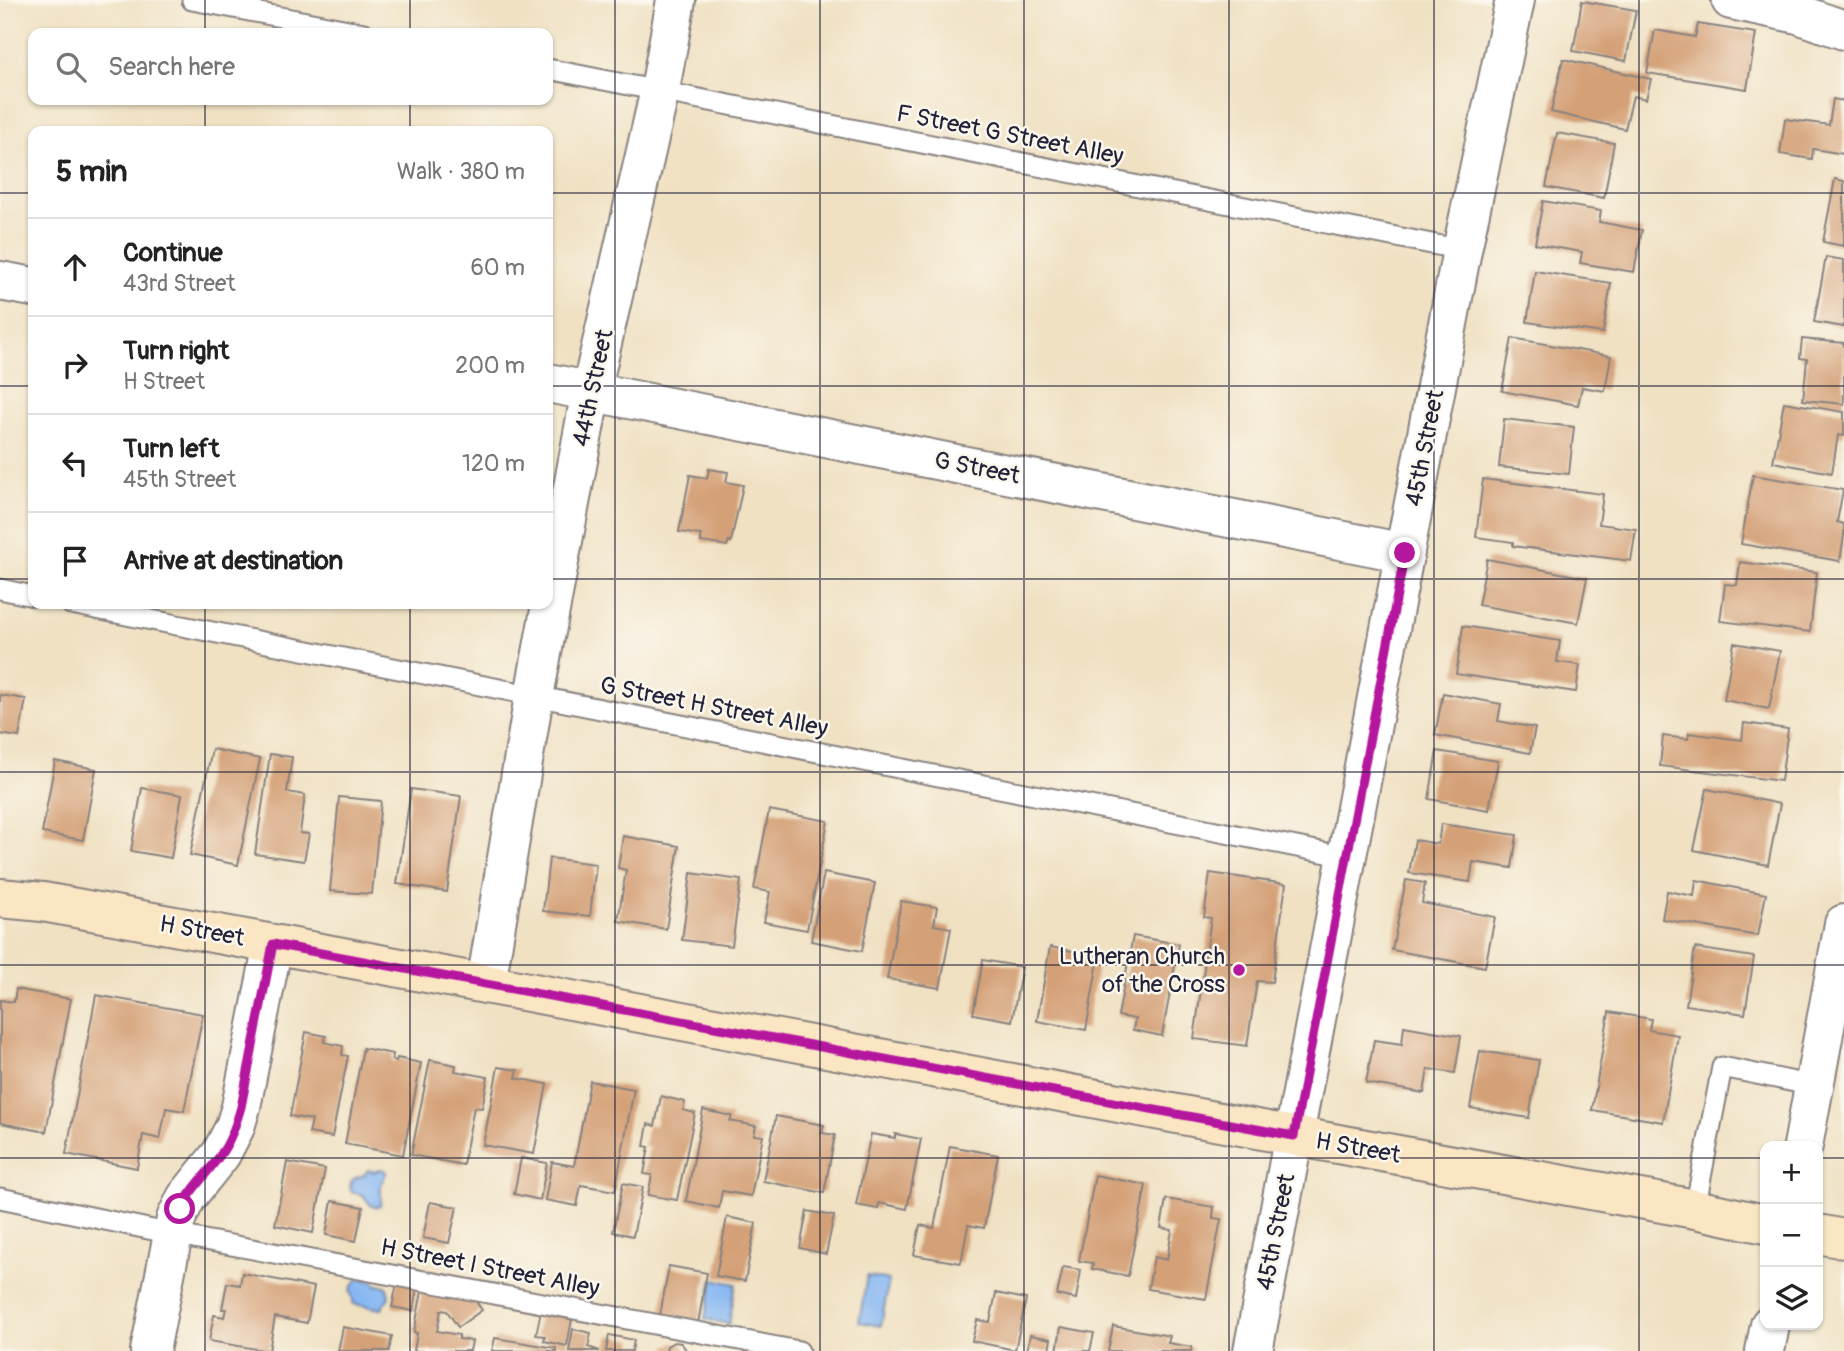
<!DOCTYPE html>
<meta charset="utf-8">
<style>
:root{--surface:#fff;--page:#f6f6f6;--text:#222;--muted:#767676;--line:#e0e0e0}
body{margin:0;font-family:Pangolin,sans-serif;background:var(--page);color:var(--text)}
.controls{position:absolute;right:21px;bottom:21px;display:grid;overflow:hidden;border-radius:14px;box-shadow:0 2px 5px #0004}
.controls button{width:63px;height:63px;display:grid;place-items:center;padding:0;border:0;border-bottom:2px solid var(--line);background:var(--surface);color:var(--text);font:35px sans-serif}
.stop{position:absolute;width:21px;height:21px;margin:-16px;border:5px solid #b5179e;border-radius:50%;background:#fff}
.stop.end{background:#b5179e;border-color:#fff;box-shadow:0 2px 7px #0008}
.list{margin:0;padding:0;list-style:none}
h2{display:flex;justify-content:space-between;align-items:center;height:91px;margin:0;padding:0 28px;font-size:30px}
h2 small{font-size:23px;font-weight:400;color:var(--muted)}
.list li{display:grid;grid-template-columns:46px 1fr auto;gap:21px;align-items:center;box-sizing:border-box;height:98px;padding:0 28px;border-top:2px solid var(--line)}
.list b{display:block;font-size:26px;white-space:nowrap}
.list p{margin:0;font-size:23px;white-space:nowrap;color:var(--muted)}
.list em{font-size:23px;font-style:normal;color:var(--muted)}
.icon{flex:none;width:38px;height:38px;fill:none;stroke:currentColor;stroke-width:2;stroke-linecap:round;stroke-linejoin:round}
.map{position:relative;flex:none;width:1844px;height:1351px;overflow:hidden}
.search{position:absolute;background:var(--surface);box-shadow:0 2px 5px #0004;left:28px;top:28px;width:525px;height:77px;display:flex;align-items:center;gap:18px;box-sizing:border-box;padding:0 24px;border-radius:14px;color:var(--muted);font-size:26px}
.panel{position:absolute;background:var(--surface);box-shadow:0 2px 5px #0004;left:28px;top:126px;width:525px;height:483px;border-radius:14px}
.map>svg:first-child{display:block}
.water{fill:#87b7f2;stroke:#546c96;stroke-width:2}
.building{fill:#d4a077}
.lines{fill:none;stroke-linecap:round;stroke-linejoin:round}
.lane-casing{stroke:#89827f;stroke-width:23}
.street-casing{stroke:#89827f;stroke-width:42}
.secondary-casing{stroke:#89827f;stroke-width:42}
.lane{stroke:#fff;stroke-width:19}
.street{stroke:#fff;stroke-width:38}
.secondary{stroke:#fbe6c4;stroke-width:38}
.route{stroke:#b5179e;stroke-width:9}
.grid{fill:none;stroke:#22223b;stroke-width:2;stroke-opacity:0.55}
.poi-dot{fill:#b5179e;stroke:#fbf7ec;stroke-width:2.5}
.labels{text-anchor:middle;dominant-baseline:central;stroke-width:5;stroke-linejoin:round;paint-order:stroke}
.street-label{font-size:24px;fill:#22223b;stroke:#fbf7ec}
.poi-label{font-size:24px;fill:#22223b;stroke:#fbf7ec;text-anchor:end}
</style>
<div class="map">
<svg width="1844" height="1351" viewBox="0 0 1844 1351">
<rect width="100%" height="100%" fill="#fbf7ec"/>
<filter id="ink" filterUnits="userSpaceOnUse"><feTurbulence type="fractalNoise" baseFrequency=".0143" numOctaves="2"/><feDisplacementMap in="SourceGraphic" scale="14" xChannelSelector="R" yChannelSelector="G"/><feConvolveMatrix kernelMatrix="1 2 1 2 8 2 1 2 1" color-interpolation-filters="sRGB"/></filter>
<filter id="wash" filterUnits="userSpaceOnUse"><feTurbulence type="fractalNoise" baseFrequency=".00686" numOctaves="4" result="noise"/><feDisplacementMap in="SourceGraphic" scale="28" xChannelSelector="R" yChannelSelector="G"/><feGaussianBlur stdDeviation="1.57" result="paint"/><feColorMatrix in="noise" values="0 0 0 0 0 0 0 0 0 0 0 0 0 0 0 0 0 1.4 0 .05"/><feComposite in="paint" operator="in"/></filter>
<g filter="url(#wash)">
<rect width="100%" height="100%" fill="#f0e1c3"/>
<g class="water">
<path d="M381,1169L385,1170L386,1173L381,1185V1202L380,1206C369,1209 369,1201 363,1195L352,1192C346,1180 355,1178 364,1175L368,1170L374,1172Z"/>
<polygon points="867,1276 889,1280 881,1326 859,1322"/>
<path d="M358,1278L374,1281L376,1285L386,1286C393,1302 385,1298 382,1309L353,1304V1300L350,1290Z"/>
<polygon points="713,1279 736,1284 729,1324 705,1319"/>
</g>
<g id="blocks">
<g class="building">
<polygon points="1582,1 1636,10 1626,61 1573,51"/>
<polygon points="1698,24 1756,33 1747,89 1647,73 1655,30 1695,37"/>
<polygon points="1563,59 1651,79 1646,99 1633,96 1625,129 1551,112"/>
<polygon points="1833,99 1844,101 1844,154 1813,149 1812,159 1780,154 1785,119 1829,125"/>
<polygon points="1557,133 1614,143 1604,198 1546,187"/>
<polygon points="1835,179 1844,181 1844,246 1823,242"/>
<polygon points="1543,201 1601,211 1599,222 1642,230 1634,272 1580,263 1582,252 1535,244"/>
<polygon points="1826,257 1844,260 1844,327 1814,322"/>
<polygon points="1535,271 1611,283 1603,333 1527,322"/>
<polygon points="1512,338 1611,356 1605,391 1582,387 1578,405 1502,391"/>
<polygon points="1802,339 1844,343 1844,404 1803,400 1807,359 1800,358"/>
<polygon points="1784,402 1844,412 1844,436 1838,435 1832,473 1773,462"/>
<polygon points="1504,419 1574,427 1569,474 1499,467"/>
<polygon points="709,469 728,472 726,482 743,485 731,542 729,541 727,546 701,542 701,535 679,532 690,475 707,478"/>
<polygon points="1753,475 1843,490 1837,522 1844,524 1844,536 1840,561 1741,544"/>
<polygon points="1483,479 1603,494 1599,524 1636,529 1631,561 1513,546 1513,542 1476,537"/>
<polygon points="1487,559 1587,578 1578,623 1478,605"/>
<polygon points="1740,562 1817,572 1810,632 1720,621 1725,584 1737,585"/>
<polygon points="1463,626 1560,641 1557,662 1580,665 1576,692 1456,674"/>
<polygon points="1734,643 1780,651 1769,709 1724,700"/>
<polygon points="1443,693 1501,704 1498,721 1535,728 1530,753 1435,735"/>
<polygon points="0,695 26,699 19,737 0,734"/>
<polygon points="1744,723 1788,729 1781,781 1660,766 1663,736 1688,739 1689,733 1742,740"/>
<polygon points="212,749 260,759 238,865 190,855"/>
<polygon points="1437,751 1498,761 1489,810 1429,799"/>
<polygon points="270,754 292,757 287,792 305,795 300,833 309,834 304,861 255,854"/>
<polygon points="55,761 96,769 83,840 42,833"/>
<polygon points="142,788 182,795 171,858 131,851"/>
<polygon points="411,789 461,796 447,892 397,884"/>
<polygon points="1707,789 1780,804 1768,865 1694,850"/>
<polygon points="339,797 381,801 372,894 330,891"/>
<polygon points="769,810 828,821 807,930 764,922 770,892 754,889"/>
<polygon points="1441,824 1517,835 1512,868 1473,862 1470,882 1409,873 1415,840 1438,844"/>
<polygon points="623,836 679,846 666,929 618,921 626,870 618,868"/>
<polygon points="549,858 596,864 590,916 543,911"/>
<polygon points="691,873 741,880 732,946 682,940"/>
<polygon points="824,873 875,883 862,951 811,941"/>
<polygon points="1210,873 1286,884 1272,982 1257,981 1247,1046 1194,1039 1211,918 1204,917"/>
<polygon points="1406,880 1425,883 1422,903 1495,917 1485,967 1392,950"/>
<polygon points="1696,880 1766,894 1758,936 1662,919 1667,891 1694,896"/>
<polygon points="901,901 937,907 934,925 951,928 940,988 887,979"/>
<polygon points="1133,936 1179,944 1162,1036 1133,1030 1135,1019 1118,1016"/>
<polygon points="1050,947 1099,956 1086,1030 1037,1021"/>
<polygon points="1695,948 1754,957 1745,1014 1686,1005"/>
<polygon points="983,960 1022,967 1012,1021 973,1014"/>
<polygon points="16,989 71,999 46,1132 0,1123 0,1000 14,1002"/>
<polygon points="96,995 203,1014 184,1111 166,1108 160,1139 143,1135 137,1168 66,1154"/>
<polygon points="1609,1012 1651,1019 1649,1030 1678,1035 1663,1122 1592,1110"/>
<polygon points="1404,1026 1461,1036 1455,1073 1428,1069 1424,1093 1366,1083 1374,1040 1402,1044"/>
<polygon points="306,1032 326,1036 324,1042 343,1046 342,1055 348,1056 332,1137 309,1133 312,1120 290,1116"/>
<polygon points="363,1048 393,1054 392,1060 396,1061 397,1058 421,1063 403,1155 345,1144"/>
<polygon points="1480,1051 1539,1060 1529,1118 1470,1108"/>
<polygon points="430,1060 456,1065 455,1071 488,1077 482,1108 474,1107 463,1165 411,1155"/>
<polygon points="498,1067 518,1070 516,1078 547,1084 534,1154 483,1145"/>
<polygon points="590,1081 634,1089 615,1191 581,1185 577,1206 545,1200 552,1162 574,1166"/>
<polygon points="661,1096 685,1102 683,1110 695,1113 677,1200 648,1195 652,1175 644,1174 649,1147 644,1146 648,1124 655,1126"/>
<polygon points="703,1110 732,1116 730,1121 756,1126 754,1135 763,1136 751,1196 722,1191 719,1208 686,1201"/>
<polygon points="776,1116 824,1125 822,1133 835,1135 824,1193 763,1181"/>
<polygon points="871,1134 895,1138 895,1134 921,1139 907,1209 879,1203 878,1209 856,1205"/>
<polygon points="950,1146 998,1155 984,1228 968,1225 961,1263 914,1255 920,1225 934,1228"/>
<polygon points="521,1158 547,1163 540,1200 514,1194"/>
<polygon points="287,1162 325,1169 313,1233 275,1225"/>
<polygon points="1095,1175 1146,1185 1128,1276 1092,1269 1093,1263 1079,1261"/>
<polygon points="623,1183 643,1187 633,1236 613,1232"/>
<polygon points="1166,1199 1214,1207 1213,1218 1221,1219 1206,1299 1148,1289 1154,1257 1167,1260 1172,1230 1161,1228"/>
<polygon points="332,1201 363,1207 356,1241 326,1235"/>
<polygon points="430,1202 457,1207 449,1243 423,1238"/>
<polygon points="807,1211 834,1216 826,1254 800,1248"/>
<polygon points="727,1217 756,1223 745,1281 716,1276"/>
<polygon points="669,1266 707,1273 697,1329 659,1321"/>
<polygon points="1063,1267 1081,1270 1076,1299 1057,1295"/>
<polygon points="242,1273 314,1287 307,1323 275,1317 269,1351 209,1341 214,1315 224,1317 226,1309 222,1309 227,1283 240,1285"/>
<polygon points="425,1276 474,1299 482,1310 458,1327 447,1311 441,1310 437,1331 459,1335 459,1339 472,1341 470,1351 414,1351 417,1333 414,1332"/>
<polygon points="398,1279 418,1283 413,1311 392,1307"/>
<polygon points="996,1293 1026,1299 1015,1350 972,1341 977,1320 990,1322"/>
<polygon points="542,1306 574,1309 567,1346 544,1341 545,1336 536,1335"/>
<polygon points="1113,1326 1170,1336 1168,1343 1192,1347 1191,1351 1108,1351"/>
<polygon points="343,1327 392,1336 389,1351 338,1351"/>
<polygon points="1061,1327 1094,1333 1090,1351 1057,1351"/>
<polygon points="573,1329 591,1333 588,1347 600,1351 569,1351"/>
<polygon points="609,1335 634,1340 632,1351 606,1351"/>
<polygon points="1030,1335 1051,1339 1049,1351 1027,1351"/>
<polygon points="495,1338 556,1348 556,1351 492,1351"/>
<polygon points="674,1342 681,1343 687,1351 666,1351 667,1346"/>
</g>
</g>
</g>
<g filter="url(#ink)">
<use href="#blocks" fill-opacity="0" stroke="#89827f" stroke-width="2"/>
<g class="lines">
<g class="lane-casing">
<g id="lane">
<polyline points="192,0 364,33"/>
<polyline points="548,69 1462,250"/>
<polyline points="0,589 33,596"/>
<polyline points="71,604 1347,857"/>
<polyline points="0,1198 172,1234 799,1351"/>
<polyline points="1695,1209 1722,1067 1814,1086"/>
</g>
</g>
<g class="street-casing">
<g id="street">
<polyline points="1731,0 1798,14 1844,30"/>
<polyline points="0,281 33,287"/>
<polyline points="548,383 1405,553"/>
<polyline points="486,984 534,696 591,391 660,90 676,0"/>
<polyline points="1803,1146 1844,924"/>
<polyline points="150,1351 176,1219 186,1198 221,1154 235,1127 241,1107 273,944"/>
<polyline points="1253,1351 1462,250 1515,0"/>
<polyline points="1765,1351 1770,1325"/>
</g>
</g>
<g class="secondary-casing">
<g id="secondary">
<polyline points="0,898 43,902 273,944 1294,1136 1695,1209 1765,1224"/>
<polyline points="1818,1234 1844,1239"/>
</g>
</g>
<use href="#lane" class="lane"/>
<use href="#street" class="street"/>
<use href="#secondary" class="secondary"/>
</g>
</g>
<g class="lines" filter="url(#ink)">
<path class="route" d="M180,1209C191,1189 208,1173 221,1154C231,1140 236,1124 241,1107L273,944L1294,1136L1405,553"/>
</g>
<path class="grid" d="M205,0V33M410,0V33M615,0V1351M820,0V1351M1024,0V1351M1229,0V1351M1434,0V1351M1639,0V1351M205,100V131M410,100V131M0,193H33M548,193H1844M0,386H33M548,386H1844M0,579H33M548,579H1844M205,604V1351M410,604V1351M0,772H1844M0,965H1844M0,1158H1765M1818,1158H1844"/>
<circle class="poi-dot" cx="1239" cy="970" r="7"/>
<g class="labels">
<g class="street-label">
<text transform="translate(1010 135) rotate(11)">F Street G Street Alley</text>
<text transform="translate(593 388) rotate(-78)">44th Street</text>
<text transform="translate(1425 448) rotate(-79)">45th Street</text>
<text transform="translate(977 468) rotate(11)">G Street</text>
<text transform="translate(714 707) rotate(11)">G Street H Street Alley</text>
<text transform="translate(202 931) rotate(10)">H Street</text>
<text transform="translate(1358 1148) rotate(10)">H Street</text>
<text transform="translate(1276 1232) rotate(-79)">45th Street</text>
<text transform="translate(490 1268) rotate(11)">H Street I Street Alley</text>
</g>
<g class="poi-label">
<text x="1225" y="956">Lutheran Church<tspan x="1225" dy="28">of the Cross</tspan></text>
</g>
</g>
</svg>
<div class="controls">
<button>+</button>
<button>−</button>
<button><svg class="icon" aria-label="layers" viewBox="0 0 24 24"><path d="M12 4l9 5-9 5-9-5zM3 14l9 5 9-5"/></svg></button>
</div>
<div class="stop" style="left:180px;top:1209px"></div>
<div class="stop end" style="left:1405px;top:553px"></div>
<div class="search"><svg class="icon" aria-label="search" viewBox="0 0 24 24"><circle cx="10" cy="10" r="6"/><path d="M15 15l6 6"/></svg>Search here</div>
<section class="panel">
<h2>5 min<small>Walk · 380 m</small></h2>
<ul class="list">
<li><svg class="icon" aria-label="ahead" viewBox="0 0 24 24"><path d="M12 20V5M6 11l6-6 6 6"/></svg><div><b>Continue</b><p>43rd Street</p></div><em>60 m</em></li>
<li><svg class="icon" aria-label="right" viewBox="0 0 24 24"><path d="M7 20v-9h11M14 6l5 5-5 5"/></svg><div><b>Turn right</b><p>H Street</p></div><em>200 m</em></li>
<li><svg class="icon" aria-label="left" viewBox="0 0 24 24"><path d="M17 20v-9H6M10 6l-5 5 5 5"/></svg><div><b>Turn left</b><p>45th Street</p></div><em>120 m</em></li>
<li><svg class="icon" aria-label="arrive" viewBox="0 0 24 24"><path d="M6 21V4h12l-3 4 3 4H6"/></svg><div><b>Arrive at destination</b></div></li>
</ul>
</section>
</div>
